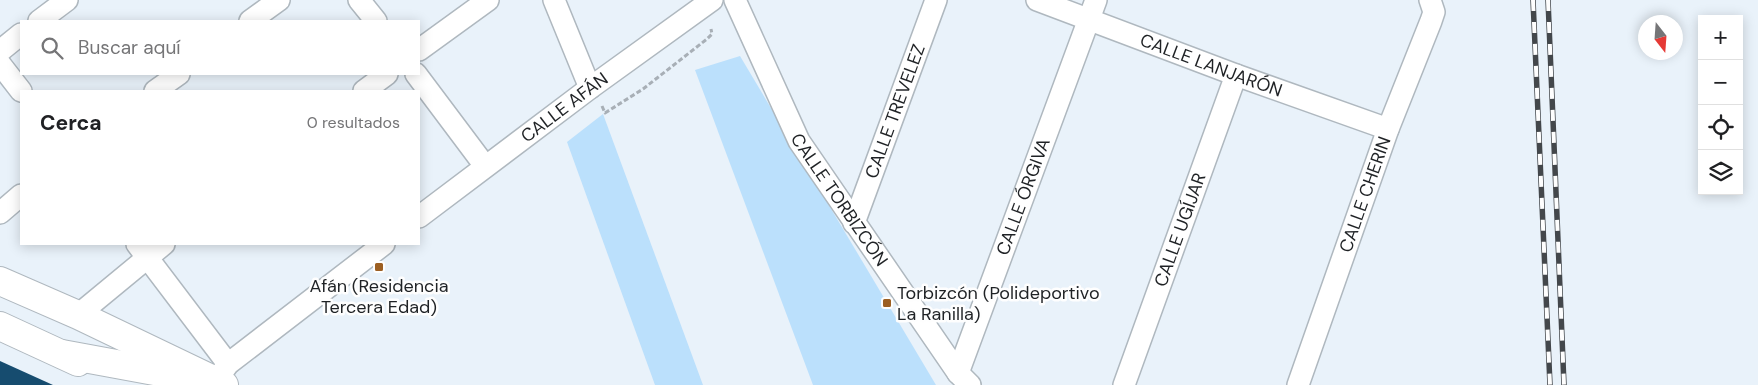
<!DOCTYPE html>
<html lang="es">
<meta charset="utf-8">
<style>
:root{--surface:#fff;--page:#f6f6f6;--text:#202124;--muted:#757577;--line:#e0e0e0}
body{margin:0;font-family:"DM Sans",sans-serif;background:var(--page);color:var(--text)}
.controls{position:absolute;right:15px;top:15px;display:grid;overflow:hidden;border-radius:0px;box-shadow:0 2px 12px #0003}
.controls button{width:45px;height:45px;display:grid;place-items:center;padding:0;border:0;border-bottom:1px solid var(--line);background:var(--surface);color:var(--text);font:25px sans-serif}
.compass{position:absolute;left:1638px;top:15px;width:45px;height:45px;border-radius:50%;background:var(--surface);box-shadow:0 2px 12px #0003;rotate:163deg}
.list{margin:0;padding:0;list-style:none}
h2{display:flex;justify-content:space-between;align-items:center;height:65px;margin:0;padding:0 20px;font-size:21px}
h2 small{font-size:16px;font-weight:400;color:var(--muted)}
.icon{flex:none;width:28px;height:28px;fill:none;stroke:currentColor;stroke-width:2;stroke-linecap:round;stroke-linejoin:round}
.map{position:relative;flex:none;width:1758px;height:385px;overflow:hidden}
.search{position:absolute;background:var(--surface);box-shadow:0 2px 12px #0003;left:20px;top:20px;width:400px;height:55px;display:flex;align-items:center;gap:12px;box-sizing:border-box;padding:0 18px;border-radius:0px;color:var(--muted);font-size:19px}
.panel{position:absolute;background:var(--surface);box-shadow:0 2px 12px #0003;left:20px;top:90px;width:400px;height:155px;border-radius:0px}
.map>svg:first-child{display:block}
.green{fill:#bbe0fc}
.building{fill:#164c6f}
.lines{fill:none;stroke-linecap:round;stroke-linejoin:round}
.street-casing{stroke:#afb8bf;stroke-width:24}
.secondary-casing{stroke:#afb8bf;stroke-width:30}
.path{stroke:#a8afb6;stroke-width:3;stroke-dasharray:5 2.5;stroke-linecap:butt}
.street{stroke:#fff;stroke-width:21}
.secondary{stroke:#fff;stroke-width:28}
.rail-casing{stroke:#43474b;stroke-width:5.5}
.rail{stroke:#fefefe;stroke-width:4;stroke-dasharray:11;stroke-linecap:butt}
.poi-dot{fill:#9c5f22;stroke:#fefefe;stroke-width:2}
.labels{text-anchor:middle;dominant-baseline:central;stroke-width:5;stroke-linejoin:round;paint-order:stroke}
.street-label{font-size:18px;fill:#1f2225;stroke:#fefefe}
.poi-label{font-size:18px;fill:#1f2225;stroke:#fefefe}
</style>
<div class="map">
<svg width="1758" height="385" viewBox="0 0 1758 385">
<rect width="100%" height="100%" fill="#e9f2fa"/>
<g class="green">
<polygon points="740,56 936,385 813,385 695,70"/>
<polygon points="603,114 703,385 655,385 567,142"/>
</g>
<polygon class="building" points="0,361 53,385 0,385"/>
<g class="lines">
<g class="street-casing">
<g id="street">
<polyline points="359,0 376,21"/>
<polyline points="554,0 590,88"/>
<path id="s1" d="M735,0L799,141L958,373L970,385"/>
<path id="s2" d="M1037,0L1236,75L1388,129"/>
<polyline points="39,21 67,0"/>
<polyline points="250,21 279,0"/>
<polyline points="419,50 488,0"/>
<polyline points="0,51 21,34"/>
<polyline points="0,64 21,91"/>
<polyline points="416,74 485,166"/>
<polyline points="155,91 179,74"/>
<polyline points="364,91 387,74"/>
<polyline points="0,213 21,195"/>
<path id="s3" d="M419,217L590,88L712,0"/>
<path id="s4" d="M854,223L936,0"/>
<polyline points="137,244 228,364"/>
<polyline points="78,315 164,244"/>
<path id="s5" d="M958,373L1096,0"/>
<polyline points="216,381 228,364 384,244"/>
<path id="s6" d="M1124,385L1236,75"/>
<path id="s7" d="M1298,385L1388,129L1431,21L1434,12L1430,0"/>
</g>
</g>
<g class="secondary-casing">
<g id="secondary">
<polyline points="0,281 78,315 224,385"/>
<polyline points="0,326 78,362"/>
<polyline points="62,354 187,377"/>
</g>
</g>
<polyline class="path" points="602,106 605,113 643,89 707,39 712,34 711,29"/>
<use href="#street" class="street"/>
<use href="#secondary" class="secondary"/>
<g class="rail-casing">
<g id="rail">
<polyline points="1533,0 1550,385"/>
<polyline points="1548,0 1564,385"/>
</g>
</g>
<use href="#rail" class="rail"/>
</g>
<g class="poi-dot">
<rect x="374" y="262" width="10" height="10" rx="2.5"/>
<rect x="882" y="298" width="10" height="10" rx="2.5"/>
</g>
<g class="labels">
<g class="street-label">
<text stroke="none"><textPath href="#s2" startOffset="186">CALLE LANJARÓN</textPath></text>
<text stroke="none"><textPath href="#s3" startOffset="182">CALLE AFÁN</textPath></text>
<text stroke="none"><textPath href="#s4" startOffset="119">CALLE TREVELEZ</textPath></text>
<text stroke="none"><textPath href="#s7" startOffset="202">CALLE CHERIN</textPath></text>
<text stroke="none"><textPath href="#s5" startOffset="188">CALLE ÓRGIVA</textPath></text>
<text stroke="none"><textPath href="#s1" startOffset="226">CALLE TORBIZCÓN</textPath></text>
<text stroke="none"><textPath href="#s6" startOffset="165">CALLE UGÍJAR</textPath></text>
</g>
<g class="poi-label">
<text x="379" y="286">Afán (Residencia<tspan x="379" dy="21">Tercera Edad)</tspan></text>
<text x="897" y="293" text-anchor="start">Torbizcón (Polideportivo<tspan x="897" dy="21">La Ranilla)</tspan></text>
</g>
</g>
</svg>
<div class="controls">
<button>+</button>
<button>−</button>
<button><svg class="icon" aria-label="locate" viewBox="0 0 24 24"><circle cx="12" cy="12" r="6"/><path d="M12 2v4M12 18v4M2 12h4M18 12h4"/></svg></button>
<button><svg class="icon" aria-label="layers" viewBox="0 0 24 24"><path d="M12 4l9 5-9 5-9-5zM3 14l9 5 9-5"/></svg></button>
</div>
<svg class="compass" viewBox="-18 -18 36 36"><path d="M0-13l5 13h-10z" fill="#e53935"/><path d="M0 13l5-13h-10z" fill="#757577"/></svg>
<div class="search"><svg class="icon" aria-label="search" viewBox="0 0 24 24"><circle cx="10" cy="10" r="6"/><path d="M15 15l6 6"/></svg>Buscar aquí</div>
<section class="panel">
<h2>Cerca<small>0 resultados</small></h2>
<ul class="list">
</ul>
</section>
</div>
